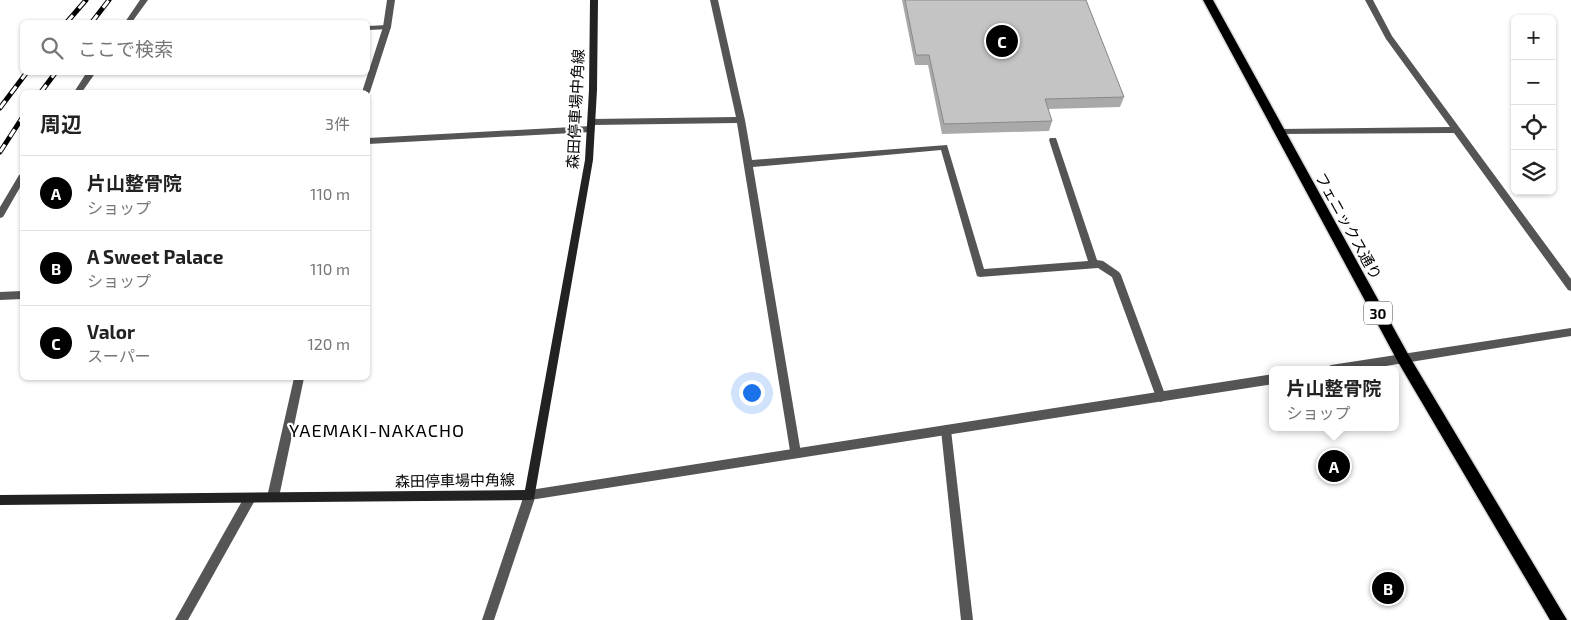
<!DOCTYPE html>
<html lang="ja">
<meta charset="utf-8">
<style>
:root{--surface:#fff;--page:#f6f6f6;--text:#222;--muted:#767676;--line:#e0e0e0;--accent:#000}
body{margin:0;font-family:"Exo 2","Noto Sans JP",sans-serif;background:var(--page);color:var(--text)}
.controls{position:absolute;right:15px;top:15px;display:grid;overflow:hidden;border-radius:8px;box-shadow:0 1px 4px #0004}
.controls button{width:45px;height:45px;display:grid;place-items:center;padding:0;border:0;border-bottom:1px solid var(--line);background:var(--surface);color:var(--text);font:25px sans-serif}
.you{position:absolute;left:751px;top:392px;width:18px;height:18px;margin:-12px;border:4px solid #fff;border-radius:50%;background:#1a73e8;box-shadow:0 0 0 8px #1a73e833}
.badge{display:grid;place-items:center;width:32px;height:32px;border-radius:50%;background:var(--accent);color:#fff;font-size:16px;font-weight:700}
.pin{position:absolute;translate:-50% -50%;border:2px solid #fff;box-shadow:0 1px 5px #0006}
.popup{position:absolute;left:1269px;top:366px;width:130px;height:65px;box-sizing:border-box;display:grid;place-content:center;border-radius:8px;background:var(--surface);filter:drop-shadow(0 1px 4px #0005);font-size:16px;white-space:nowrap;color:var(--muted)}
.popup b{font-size:19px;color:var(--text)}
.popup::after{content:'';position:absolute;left:50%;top:100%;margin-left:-10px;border:10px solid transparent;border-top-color:var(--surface)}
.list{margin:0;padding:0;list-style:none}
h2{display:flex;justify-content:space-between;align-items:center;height:65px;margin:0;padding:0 20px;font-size:21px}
h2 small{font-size:16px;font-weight:400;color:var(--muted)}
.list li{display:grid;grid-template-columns:32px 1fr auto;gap:15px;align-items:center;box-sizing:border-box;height:75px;padding:0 20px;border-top:1px solid var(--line)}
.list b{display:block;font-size:19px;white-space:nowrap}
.list p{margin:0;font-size:16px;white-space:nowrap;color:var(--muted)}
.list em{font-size:16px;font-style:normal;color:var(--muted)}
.icon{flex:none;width:28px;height:28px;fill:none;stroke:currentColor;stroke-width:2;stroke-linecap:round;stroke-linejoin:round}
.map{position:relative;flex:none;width:1571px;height:620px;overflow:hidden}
.search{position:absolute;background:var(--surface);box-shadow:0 1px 4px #0004;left:20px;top:20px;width:350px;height:55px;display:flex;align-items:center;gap:12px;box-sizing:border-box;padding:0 18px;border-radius:8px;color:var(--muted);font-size:19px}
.panel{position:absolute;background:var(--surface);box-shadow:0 1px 4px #0004;left:20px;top:90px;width:350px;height:290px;border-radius:8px}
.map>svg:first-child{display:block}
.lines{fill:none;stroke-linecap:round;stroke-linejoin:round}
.primary-casing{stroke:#dbdbdb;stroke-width:3}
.service{fill:#555;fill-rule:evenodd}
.minor{fill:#555;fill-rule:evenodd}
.tertiary{fill:#555;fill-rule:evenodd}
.secondary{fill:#222;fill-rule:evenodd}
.primary{fill:#000;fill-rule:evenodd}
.rail-casing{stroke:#000;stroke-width:5}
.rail{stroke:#fff;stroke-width:3;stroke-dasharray:9;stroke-linecap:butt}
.wall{fill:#a9a9a9}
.building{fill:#c4c4c4;stroke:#898989}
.labels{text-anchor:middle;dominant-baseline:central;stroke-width:4.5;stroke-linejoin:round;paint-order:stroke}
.shield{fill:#fff;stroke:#4c4c4c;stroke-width:1}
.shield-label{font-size:14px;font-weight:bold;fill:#000}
.street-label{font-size:15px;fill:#000;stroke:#fff}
.quarter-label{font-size:18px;letter-spacing:1px;fill:#000;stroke:#fff}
</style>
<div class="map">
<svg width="1571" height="620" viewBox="0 0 1571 620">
<rect width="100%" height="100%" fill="#fff"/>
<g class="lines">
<g class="primary-casing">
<polygon id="primary" points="1203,0 1213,0 1408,354 1567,620 1550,620 1398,362"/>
</g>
<polygon class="service" points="387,25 391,27 390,29 368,30 368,26"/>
<g class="minor">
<polygon points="140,0 148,0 132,22 125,22"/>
<polygon points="387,0 395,0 391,27 370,92 368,94 368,92 362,92 383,27"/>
<polygon points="710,0 718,0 745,120 752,160 947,145 984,269 1088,261 1049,140 1050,138 1056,138 1097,260 1103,261 1119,272 1121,275 1166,397 1165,400 1161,402 1157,400 1156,397 1112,277 1098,268 980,277 977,276 941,150 753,167 801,453 799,457 795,458 791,457 737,123 592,125 588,122 592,119 736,117"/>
<polygon points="1365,0 1373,0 1392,36 1571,279 1571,291 1568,290 1454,133 1276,134 1275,132 1276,130 1279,129 1450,127 1386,39"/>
<polygon points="87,72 96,72 82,92 74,92"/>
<polygon points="591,126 595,129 591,132 368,144 368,138"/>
<polygon points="22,174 22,184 3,217 0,218 0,207 19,175"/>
<polygon points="22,291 22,299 0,300 0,292"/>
<polygon points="294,378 304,378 279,497 277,501 273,502 269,501 267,497"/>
<polygon points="946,425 950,427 951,430 973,620 961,620 941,430 942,427"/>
<polygon points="530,490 534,491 536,495 494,620 482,620 524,495 526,491"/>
<polygon points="250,493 254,494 256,498 254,502 188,620 175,620 246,494"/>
</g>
<g class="tertiary">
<polygon points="1571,328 1571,336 1361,370 1326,370 1327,367 1331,365"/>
<polygon points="1273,374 1273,384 530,500 526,499 524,495 526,491 530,490"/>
</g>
<polygon class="secondary" points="590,0 598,0 597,90 593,160 534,499 530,500 0,505 0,495 525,490 585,160 589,90"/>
<use href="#primary" class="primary"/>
<g class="rail-casing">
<g id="rail">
<polyline points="67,22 86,0"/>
<polyline points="92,22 109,0"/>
<polyline points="41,92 56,72"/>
<polyline points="0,108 27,72"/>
<polyline points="0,152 22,118"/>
</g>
</g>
<use href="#rail" class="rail"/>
</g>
<polygon class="wall" points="902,0 1086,0 1124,97 1120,107 1048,109 1052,121 1049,131 942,134 928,65 915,65"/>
<polygon class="building" points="905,0 1086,0 1124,97 1045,99 1052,121 944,124 929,55 916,55"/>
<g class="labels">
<rect class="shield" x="1364" y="301.5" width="28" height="23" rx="4"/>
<g class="shield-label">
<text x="1378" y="313">30</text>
</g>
<g class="street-label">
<text transform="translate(575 109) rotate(-87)">森田停車場中角線</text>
<text transform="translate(1349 226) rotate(61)">フェニックス通り</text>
<text transform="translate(455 480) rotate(-1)">森田停車場中角線</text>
</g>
<g class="quarter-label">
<text x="377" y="430">YAEMAKI-NAKACHO</text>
</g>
</g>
</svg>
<div class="controls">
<button>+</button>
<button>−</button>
<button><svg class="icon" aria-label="locate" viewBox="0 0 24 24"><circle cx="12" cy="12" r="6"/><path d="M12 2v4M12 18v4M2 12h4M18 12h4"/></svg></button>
<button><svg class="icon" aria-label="layers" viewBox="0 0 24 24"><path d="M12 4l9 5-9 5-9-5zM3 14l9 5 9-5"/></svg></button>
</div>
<div class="you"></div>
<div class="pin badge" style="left:1334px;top:466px">A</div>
<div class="popup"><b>片山整骨院</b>ショップ</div>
<div class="pin badge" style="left:1388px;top:588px">B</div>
<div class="pin badge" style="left:1002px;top:41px">C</div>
<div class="search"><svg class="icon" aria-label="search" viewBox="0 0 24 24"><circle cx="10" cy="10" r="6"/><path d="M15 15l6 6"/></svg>ここで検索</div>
<section class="panel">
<h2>周辺<small>3件</small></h2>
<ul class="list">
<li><span class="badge">A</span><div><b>片山整骨院</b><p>ショップ</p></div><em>110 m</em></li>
<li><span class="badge">B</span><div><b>A Sweet Palace</b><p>ショップ</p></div><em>110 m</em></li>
<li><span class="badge">C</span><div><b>Valor</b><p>スーパー</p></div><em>120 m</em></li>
</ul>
</section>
</div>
